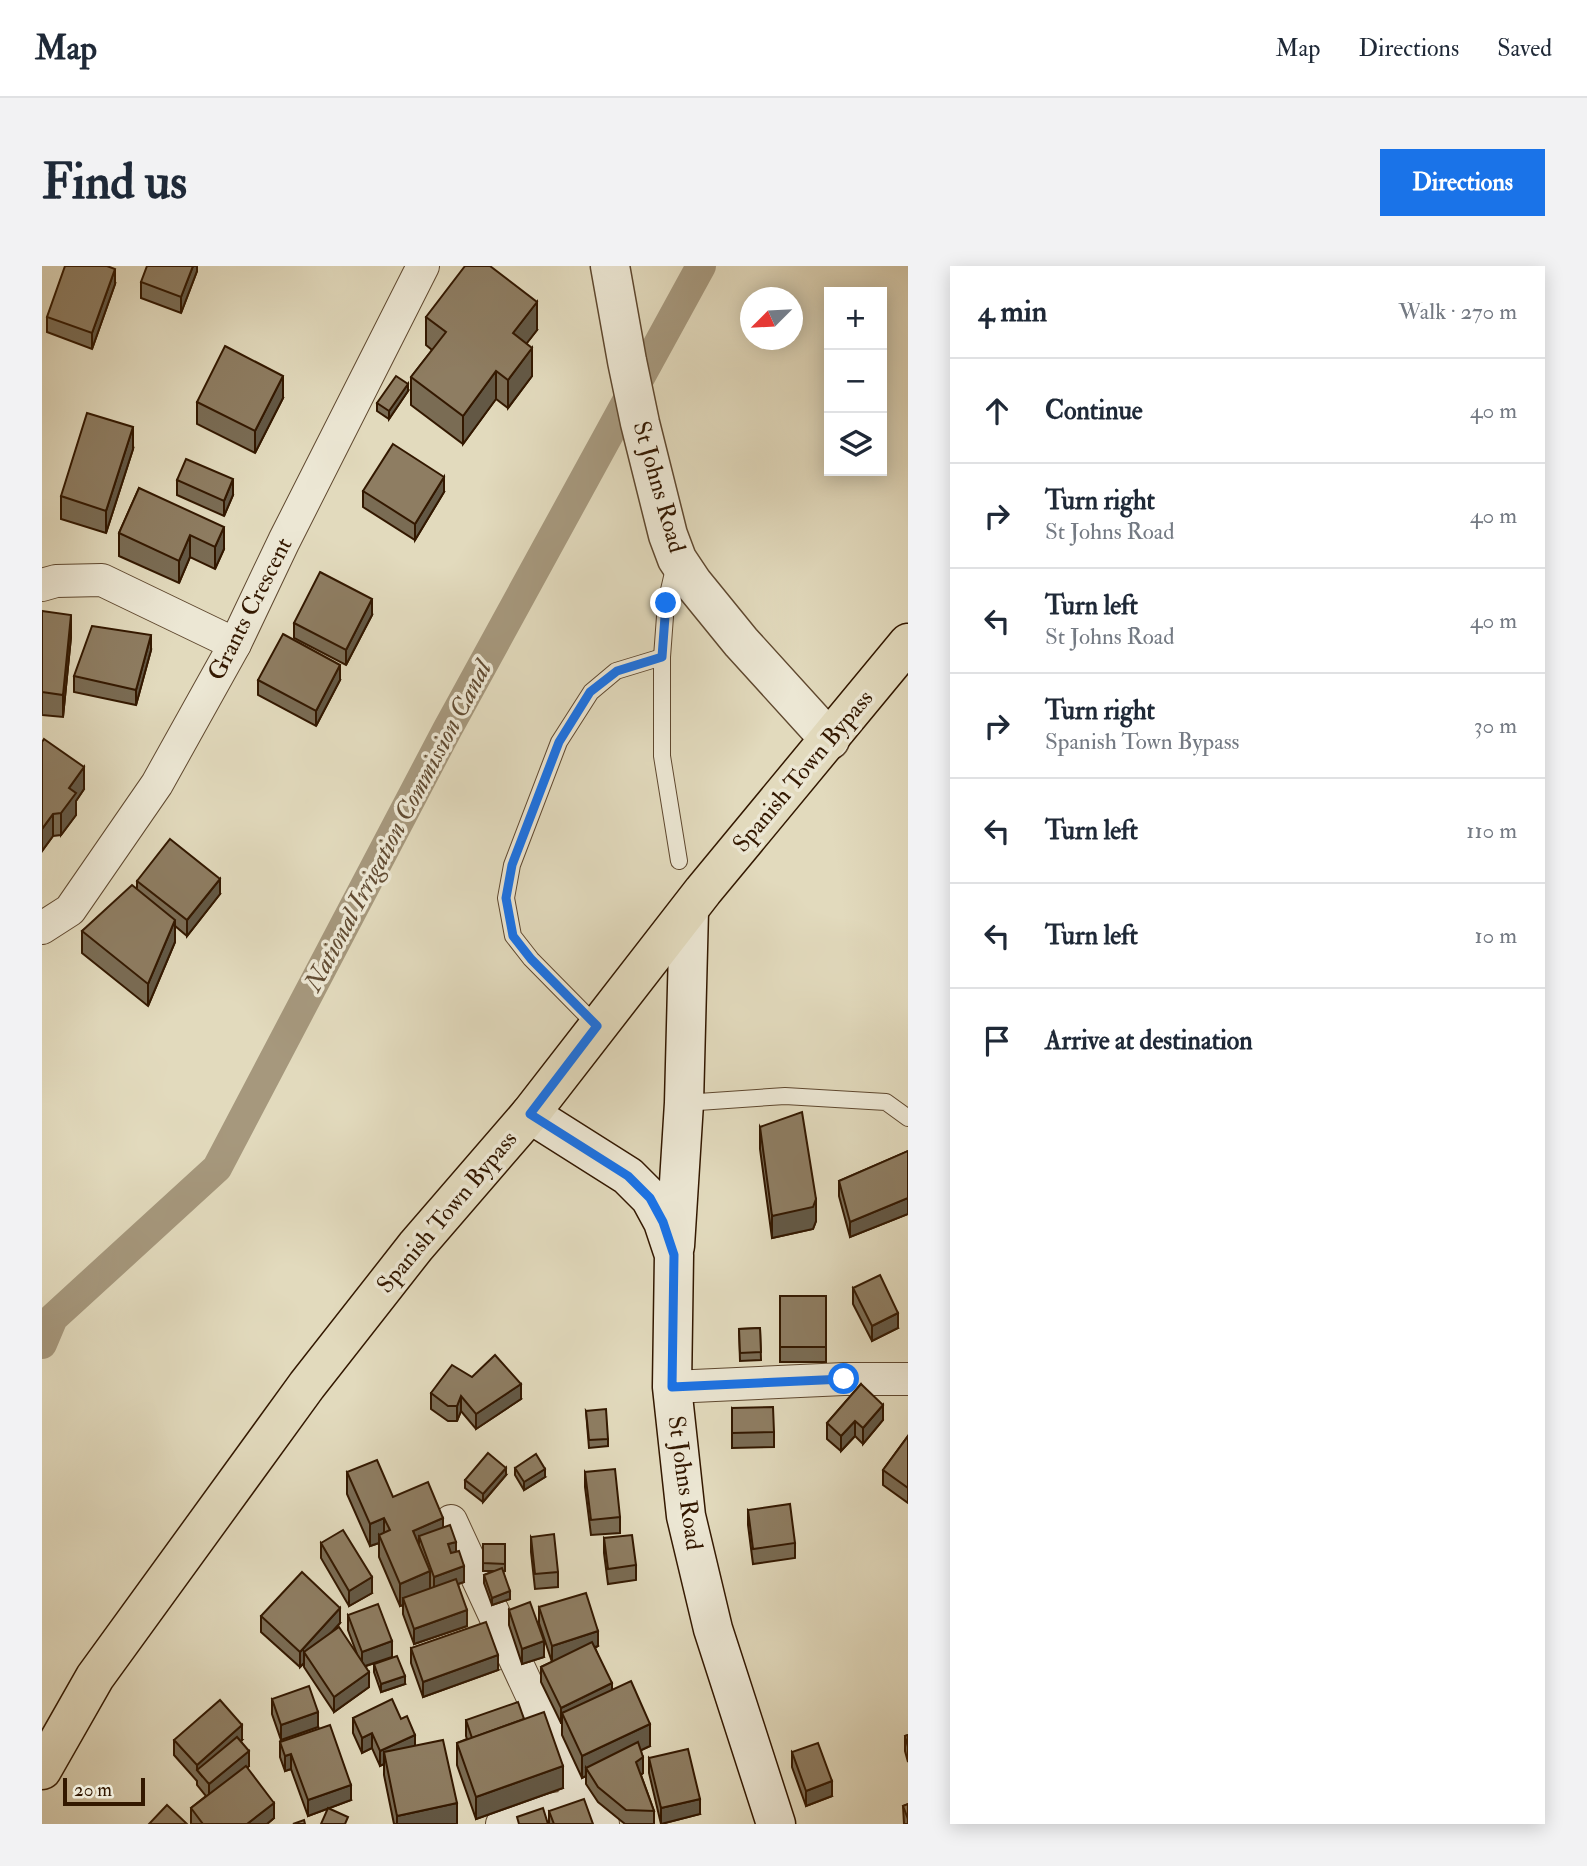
<!DOCTYPE html>
<meta charset="utf-8">
<style>
:root{--surface:#fff;--page:#f2f2f3;--text:#1f2937;--muted:#747a83;--line:#e0e1e3;--accent:#1a73e8}
body{margin:0;font-family:"IM FELL Double Pica",serif;background:var(--page);color:var(--text)}
.controls{position:absolute;right:21px;top:21px;display:grid;overflow:hidden;border-radius:0px;box-shadow:0 4px 18px #0003}
.controls button{width:63px;height:63px;display:grid;place-items:center;padding:0;border:0;border-bottom:2px solid var(--line);background:var(--surface);color:var(--text);font:35px sans-serif}
.compass{position:absolute;left:698px;top:21px;width:63px;height:63px;border-radius:50%;background:var(--surface);box-shadow:0 4px 18px #0003;rotate:246deg}
.scale{position:absolute;left:21px;bottom:18px;width:82px;box-sizing:border-box;padding-left:7px;border:4px solid #331800;border-top:0;font-size:19px;line-height:24px;white-space:nowrap;color:#331800;-webkit-text-stroke:5px #ece7d4;paint-order:stroke}
.stop{position:absolute;width:21px;height:21px;margin:-16px;border:5px solid #1a73e8;border-radius:50%;background:#fff}
.stop.end{background:#1a73e8;border-color:#fff;box-shadow:0 2px 7px #0008}
.list{margin:0;padding:0;list-style:none}
h2{display:flex;justify-content:space-between;align-items:center;height:91px;margin:0;padding:0 28px;font-size:30px}
h2 small{font-size:23px;font-weight:400;color:var(--muted)}
.list li{display:grid;grid-template-columns:46px 1fr auto;gap:21px;align-items:center;box-sizing:border-box;height:105px;padding:0 28px;border-top:2px solid var(--line)}
.list b{display:block;font-size:26px;white-space:nowrap}
.list p{margin:0;font-size:23px;white-space:nowrap;color:var(--muted)}
.list em{font-size:23px;font-style:normal;color:var(--muted)}
.icon{flex:none;width:38px;height:38px;fill:none;stroke:currentColor;stroke-width:2;stroke-linecap:round;stroke-linejoin:round}
.map{position:relative;flex:none;width:866px;height:1558px;overflow:hidden;border-radius:0px}
header{display:flex;align-items:center;gap:42px;box-sizing:border-box;height:98px;padding:0 35px;background:var(--surface);border-bottom:2px solid var(--line)}
header strong{font-size:33px}
nav{display:flex;gap:38px;margin-inline-start:auto;font-size:24px}
.intro{display:flex;align-items:center;justify-content:space-between;box-sizing:border-box;height:168px;padding:0 42px}
h1{margin:0;font-size:49px}
.button{padding:18px 32px;border-radius:0px;background:var(--accent);color:#fff;font-size:24px;font-weight:700}
main{display:flex;gap:42px;padding:0 42px}
aside{flex:1;background:var(--surface);border-radius:0px;box-shadow:0 4px 18px #0003}
.map>svg:first-child{display:block}
.lines{fill:none;stroke-linecap:round;stroke-linejoin:round}
.canal{stroke:#a6987d;stroke-width:30}
.service-casing{stroke:#5f482f;stroke-width:18}
.minor-casing{stroke:#5f482f;stroke-width:34}
.tertiary-casing{stroke:#5f482f;stroke-width:41}
.secondary-casing{stroke:#331800;stroke-width:41}
.primary-casing{stroke:#331800;stroke-width:41}
.service{stroke:#ece7d4;stroke-width:16}
.minor{stroke:#ece7d4;stroke-width:32}
.tertiary{stroke:#ece7d4;stroke-width:38}
.secondary{stroke:#ece7d4;stroke-width:38}
.primary{stroke:#e2dabd;stroke-width:38}
.wall{fill:#7a6c54;stroke:#331800;stroke-width:2}
.shaded-wall{fill:#635845;stroke:#331800;stroke-width:2}
.building{fill:#8e7d62;stroke:#331800;stroke-width:2}
.route{stroke:#1a73e8;stroke-width:9}
.labels{text-anchor:middle;dominant-baseline:central;stroke-width:7;stroke-linejoin:round;paint-order:stroke}
.street-label{font-size:24px;fill:#331800;stroke:#ece7d4}
.water-label{font-size:26px;font-style:italic;fill:#614b32;stroke:#ece7d4}
</style>
<header>
<strong>Map</strong>
<nav><a>Map</a><a>Directions</a><a>Saved</a></nav>
</header>
<div class="intro"><h1>Find us</h1><a class="button">Directions</a></div>
<main>
<div class="map">
<svg width="866" height="1558" viewBox="0 0 866 1558">
<rect width="100%" height="100%" fill="#e2dabd"/>
<filter id="stains"><feTurbulence type="fractalNoise" baseFrequency=".00286" numOctaves="4"/><feColorMatrix values="0 0 0 0 .2 0 0 0 0 .09 0 0 0 0 .02 0 0 0 .5 -.17"/></filter>
<radialGradient id="worn" r=".72"><stop offset=".6" stop-color="#630" stop-opacity="0"/><stop offset="1" stop-color="#630" stop-opacity=".3"/></radialGradient>
<g class="lines">
<polyline class="canal" points="0,1078 11,1052 175,902 405,464 659,0"/>
<g class="service-casing">
<g id="service">
<polyline points="633,298 624,337 620,391 620,490 637,595"/>
<polyline points="555,760 489,693 471,670 464,632 470,599 517,476 549,426 574,405 620,391"/>
<polyline points="642,837 743,830 844,836 866,852"/>
</g>
</g>
<g class="minor-casing">
<g id="minor">
<polyline points="0,319 14,315 60,314 193,378"/>
<polyline points="0,662 28,644 115,518 193,378 242,275 381,0"/>
<polyline points="630,1121 802,1113 866,1113"/>
<polyline points="409,1255 540,1538"/>
<polyline points="460,1558 513,1543 540,1538 561,1558"/>
</g>
</g>
<g class="tertiary-casing">
<polyline id="tertiary" points="568,0 585,95 598,157 626,269 635,293 651,317 699,376 788,474"/>
</g>
<g class="secondary-casing">
<g id="secondary">
<polyline points="488,848 586,910 608,932 621,956 632,989 630,1121 644,1250 671,1363 734,1558"/>
<polyline points="633,980 642,837 647,644"/>
</g>
</g>
<g class="primary-casing">
<polyline id="primary" points="0,1504 53,1411 265,1119 374,980 488,848 661,625 866,377"/>
</g>
<use href="#service" class="service"/>
<use href="#minor" class="minor"/>
<use href="#tertiary" class="tertiary"/>
<use href="#secondary" class="secondary"/>
<use href="#primary" class="primary"/>
</g>
<g class="wall">
<polygon points="155,0 155,5 139,47 99,32 99,16"/>
<polygon points="73,18 50,83 5,66 5,51"/>
<polygon points="384,51 495,64 484,78 490,110 466,142 454,133 421,178 369,139 369,111 390,84 384,79"/>
<polygon points="366,125 347,153 335,145 335,137"/>
<polygon points="241,132 213,187 155,158 155,136"/>
<polygon points="91,183 64,267 19,253 19,230"/>
<polygon points="135,214 191,229 182,250 135,229"/>
<polygon points="97,222 182,283 173,303 148,291 137,317 77,290 77,267"/>
<polygon points="321,225 402,226 373,274 321,241"/>
<polygon points="0,345 29,371 21,451 0,449"/>
<polygon points="330,349 304,399 252,372 252,357"/>
<polygon points="109,384 94,439 32,426 32,410"/>
<polygon points="216,414 298,414 274,460 216,429"/>
<polygon points="0,476 42,523 34,535 34,549 19,569 11,570 0,585"/>
<polygon points="95,615 178,628 145,670 133,660 133,676 106,740 40,687 40,665 95,624"/>
<polygon points="718,861 774,955 771,963 730,972 718,883"/>
<polygon points="866,885 866,948 808,971 797,930 797,915"/>
<polygon points="811,1022 856,1062 830,1075 811,1038"/>
<rect x="738" y="1030" width="46" height="66"/>
<polygon points="718,1062 719,1094 698,1095 697,1063"/>
<polygon points="430,1111 479,1133 434,1163 419,1145 415,1155 406,1155 389,1143 389,1127"/>
<polygon points="819,1118 841,1154 821,1178 813,1170 799,1185 785,1173 785,1157"/>
<polygon points="690,1142 732,1166 732,1181 690,1182"/>
<polygon points="544,1145 566,1173 566,1180 547,1182"/>
<polygon points="866,1170 866,1237 841,1219 841,1204"/>
<polygon points="473,1202 503,1211 482,1224 473,1209"/>
<polygon points="305,1206 351,1231 401,1261 414,1286 422,1316 416,1318 425,1360 372,1378 361,1348 361,1339 358,1340 337,1291 337,1277 328,1280 305,1228"/>
<polygon points="543,1206 578,1251 578,1267 549,1269 543,1221"/>
<polygon points="464,1209 441,1236 423,1222 423,1214"/>
<polygon points="706,1244 753,1277 753,1292 711,1298 706,1259"/>
<polygon points="489,1271 516,1306 516,1321 493,1323 489,1286"/>
<polygon points="562,1272 594,1299 594,1314 566,1318 562,1287"/>
<polygon points="279,1277 330,1327 307,1340 279,1292"/>
<polygon points="441,1278 463,1278 463,1305 461,1305 468,1333 450,1339 442,1317 442,1309 452,1305 441,1305"/>
<polygon points="497,1341 556,1380 553,1382 570,1424 608,1480 599,1484 601,1507 599,1509 612,1545 612,1558 583,1558 556,1536 544,1518 544,1510 540,1512 520,1469 520,1457 519,1457 499,1416 499,1401 510,1396 497,1357"/>
<polygon points="467,1344 502,1391 480,1398 467,1359"/>
<polygon points="306,1349 350,1391 324,1400 327,1421 292,1446 262,1401 262,1397 258,1401 219,1366 219,1350 298,1357 290,1366 315,1388 306,1364"/>
<polygon points="369,1382 456,1404 381,1431 369,1397"/>
<polygon points="332,1398 363,1418 339,1426 332,1406"/>
<polygon points="230,1433 276,1461 239,1474 230,1448"/>
<polygon points="311,1452 359,1453 415,1558 352,1558 342,1509 342,1498 338,1500 330,1482 320,1487 311,1467"/>
<polygon points="482,1453 521,1522 434,1553 415,1499 415,1477 425,1473 424,1470 424,1454"/>
<polygon points="866,1469 866,1496 863,1485 863,1470"/>
<polygon points="132,1474 200,1474 199,1475 207,1500 205,1502 232,1552 225,1558 149,1558 149,1542 164,1530 155,1519 155,1515 132,1489"/>
<polygon points="238,1476 309,1534 266,1550 249,1503 243,1505 238,1491"/>
<polygon points="750,1486 790,1530 764,1540 750,1501"/>
<polygon points="607,1492 658,1548 619,1558 607,1507"/>
<polygon points="866,1538 866,1558 862,1558 861,1540"/>
<polygon points="507,1545 551,1558 507,1558"/>
</g>
<g class="shaded-wall">
<polygon points="151,0 155,0 155,5 139,47 139,31"/>
<polygon points="73,3 73,18 50,83 50,67"/>
<polygon points="495,36 495,64 471,95 471,67"/>
<polygon points="490,82 490,110 466,142 466,114"/>
<polygon points="454,105 454,133 421,178 421,150"/>
<polygon points="241,110 241,132 213,187 213,165"/>
<polygon points="366,118 366,125 347,153 347,145"/>
<polygon points="91,161 91,183 64,267 64,245"/>
<polygon points="402,211 402,226 373,274 373,258"/>
<polygon points="191,213 191,229 182,250 182,235"/>
<polygon points="182,261 182,283 173,303 173,281"/>
<polygon points="148,269 148,291 137,317 137,295"/>
<polygon points="330,333 330,349 304,399 304,384"/>
<polygon points="29,349 29,371 21,451 21,429"/>
<polygon points="109,369 109,384 94,439 94,424"/>
<polygon points="298,399 298,414 274,460 274,445"/>
<polygon points="42,501 42,523 34,535 34,549 19,569 19,547 27,522"/>
<polygon points="11,548 11,570 0,585 0,563"/>
<polygon points="178,613 178,628 145,670 145,654"/>
<polygon points="133,654 133,676 106,740 106,718"/>
<polygon points="866,932 866,948 808,971 808,956"/>
<polygon points="774,933 774,955 771,963 730,972 730,950"/>
<polygon points="856,1047 856,1062 830,1075 830,1060"/>
<polygon points="479,1118 479,1133 434,1163 434,1148"/>
<polygon points="419,1130 419,1145 415,1155 415,1140"/>
<polygon points="841,1139 841,1154 821,1178 821,1162"/>
<polygon points="813,1155 813,1170 799,1185 799,1170"/>
<polygon points="464,1202 464,1209 441,1236 441,1228"/>
<polygon points="503,1203 503,1211 482,1224 482,1216"/>
<polygon points="342,1252 342,1274 337,1269 337,1277 328,1280 328,1258"/>
<polygon points="401,1252 401,1274 377,1270 377,1284 371,1265"/>
<polygon points="414,1276 414,1291 406,1293 406,1278"/>
<polygon points="422,1300 422,1316 392,1326 392,1311"/>
<polygon points="388,1305 388,1327 361,1332 361,1339 358,1340 358,1318"/>
<polygon points="330,1311 330,1327 307,1340 307,1325"/>
<polygon points="468,1325 468,1333 450,1339 450,1332"/>
<polygon points="298,1342 298,1357 266,1392 262,1386 262,1397 258,1401 258,1386"/>
<polygon points="425,1344 425,1360 372,1378 372,1363"/>
<polygon points="556,1365 556,1380 510,1396 510,1380"/>
<polygon points="350,1375 350,1391 320,1401 320,1386"/>
<polygon points="502,1375 502,1391 480,1398 480,1383"/>
<polygon points="456,1389 456,1404 381,1431 381,1416"/>
<polygon points="327,1406 327,1421 292,1446 292,1431"/>
<polygon points="363,1410 363,1418 339,1426 339,1418"/>
<polygon points="570,1417 570,1432 520,1447 520,1457 519,1457 519,1442"/>
<polygon points="276,1446 276,1461 239,1474 239,1459"/>
<polygon points="608,1458 608,1480 548,1508 544,1502 544,1510 540,1512 540,1490"/>
<polygon points="200,1459 200,1474 160,1510 155,1504 155,1499"/>
<polygon points="330,1467 330,1482 320,1487 320,1472"/>
<polygon points="373,1469 373,1484 342,1486 342,1498 338,1500 338,1485"/>
<polygon points="207,1485 207,1500 167,1534 167,1518"/>
<polygon points="249,1488 249,1503 243,1505 243,1490"/>
<polygon points="601,1491 601,1507 594,1511 594,1496"/>
<polygon points="521,1500 521,1522 434,1553 434,1531"/>
<polygon points="790,1515 790,1530 764,1540 764,1525"/>
<polygon points="309,1519 309,1534 266,1550 266,1534"/>
<polygon points="658,1533 658,1548 619,1558 619,1542"/>
<polygon points="232,1537 232,1552 225,1558 205,1558"/>
<polygon points="415,1537 415,1558 355,1558 355,1550"/>
</g>
<g class="building">
<polygon points="23,0 65,0 73,3 50,67 5,51"/>
<polygon points="105,0 151,0 139,31 99,16"/>
<polygon points="423,0 448,0 495,36 471,67 490,82 466,114 454,105 421,150 369,111 404,66 384,51"/>
<polygon points="183,80 241,110 213,165 155,136"/>
<polygon points="354,110 366,118 347,145 335,137"/>
<polygon points="45,147 91,161 64,245 19,230"/>
<polygon points="351,178 402,211 373,258 321,225"/>
<polygon points="144,193 191,213 182,235 135,214"/>
<polygon points="97,222 182,261 173,281 148,269 137,295 77,267"/>
<polygon points="278,306 330,333 304,384 252,357"/>
<polygon points="0,345 29,349 21,429 0,426"/>
<polygon points="50,360 109,369 94,424 32,410"/>
<polygon points="241,368 298,399 274,445 216,414"/>
<polygon points="2,473 42,501 27,522 34,527 19,547 11,548 0,563 0,476"/>
<polygon points="128,573 178,613 145,654 95,615"/>
<polygon points="90,619 133,654 106,718 40,665"/>
<polygon points="760,846 774,933 771,941 730,950 718,861"/>
<polygon points="866,885 866,932 808,956 797,915"/>
<polygon points="838,1009 856,1047 830,1060 811,1022"/>
<rect x="738" y="1030" width="46" height="51"/>
<polygon points="718,1062 719,1086 698,1087 697,1063"/>
<polygon points="453,1089 479,1118 434,1148 419,1130 415,1140 406,1140 389,1127 410,1099 430,1111"/>
<polygon points="819,1118 841,1139 821,1162 813,1155 799,1170 785,1157"/>
<polygon points="731,1141 732,1166 690,1167 690,1142"/>
<polygon points="564,1143 566,1173 547,1174 544,1145"/>
<polygon points="866,1170 866,1222 841,1204"/>
<polygon points="446,1187 464,1202 441,1228 423,1214"/>
<polygon points="494,1188 503,1203 482,1216 473,1202"/>
<polygon points="335,1194 351,1231 386,1216 401,1252 371,1265 388,1305 358,1318 337,1269 348,1264 342,1252 328,1258 305,1206"/>
<polygon points="573,1203 578,1251 549,1254 543,1206"/>
<polygon points="748,1238 753,1277 711,1283 706,1244"/>
<polygon points="408,1259 414,1276 406,1278 409,1287 417,1285 422,1300 392,1311 377,1270"/>
<polygon points="301,1264 330,1311 307,1325 279,1277"/>
<polygon points="512,1268 516,1306 493,1308 489,1271"/>
<polygon points="590,1269 594,1299 566,1303 562,1272"/>
<polygon points="441,1278 463,1278 463,1298 441,1297"/>
<polygon points="460,1302 468,1325 450,1332 442,1309"/>
<polygon points="260,1306 298,1342 258,1386 219,1350"/>
<polygon points="414,1313 425,1344 372,1363 361,1332"/>
<polygon points="544,1327 556,1365 510,1380 497,1341"/>
<polygon points="488,1336 502,1375 480,1383 467,1344"/>
<polygon points="336,1338 350,1375 320,1386 306,1349"/>
<polygon points="444,1356 456,1389 381,1416 369,1382"/>
<polygon points="297,1361 327,1406 292,1431 262,1386"/>
<polygon points="550,1376 570,1417 519,1442 499,1401"/>
<polygon points="355,1390 363,1410 339,1418 332,1398"/>
<polygon points="589,1415 608,1458 540,1490 520,1447"/>
<polygon points="267,1420 276,1446 239,1459 230,1433"/>
<polygon points="350,1433 359,1453 365,1450 373,1469 338,1485 330,1467 320,1472 311,1452"/>
<polygon points="178,1434 200,1459 155,1499 132,1474"/>
<polygon points="476,1436 482,1453 430,1472 424,1454"/>
<polygon points="502,1446 521,1500 434,1531 415,1477"/>
<polygon points="288,1459 309,1519 266,1534 249,1488 243,1490 238,1476"/>
<polygon points="866,1469 866,1481 863,1470"/>
<polygon points="195,1471 207,1485 167,1518 155,1504"/>
<polygon points="401,1474 415,1537 355,1550 342,1486"/>
<polygon points="596,1476 601,1491 594,1496 612,1545 584,1544 556,1521 544,1502"/>
<polygon points="776,1477 790,1515 764,1525 750,1486"/>
<polygon points="646,1483 658,1533 619,1542 607,1492"/>
<polygon points="204,1500 232,1537 205,1558 161,1558 149,1542"/>
<polygon points="542,1533 551,1558 512,1558 507,1545"/>
<polygon points="866,1538 866,1553 861,1540"/>
<polygon points="125,1539 145,1558 107,1558"/>
<polygon points="286,1542 306,1551 303,1558 279,1558"/>
<polygon points="501,1542 506,1558 477,1558 475,1551"/>
<polygon points="262,1554 263,1558 251,1558"/>
</g>
<g class="lines">
<polyline class="route" points="624,337 620,391 575,405 548,426 517,476 470,599 464,632 471,670 489,693 555,760 488,848 586,910 608,932 621,956 632,989 630,1121 802,1113"/>
</g>
<g class="labels">
<g class="street-label">
<text transform="translate(617 221) rotate(74)">St Johns Road</text>
<text transform="translate(208 343) rotate(-63)">Grants Crescent</text>
<text transform="translate(761 505) rotate(-50)">Spanish Town Bypass</text>
<text transform="translate(405 946) rotate(-50)">Spanish Town Bypass</text>
<text transform="translate(643 1217) rotate(82)">St Johns Road</text>
</g>
<g class="water-label">
<text transform="translate(356 560) rotate(-62)">National Irrigation Commission Canal</text>
</g>
</g>
<rect width="100%" height="100%" filter="url(#stains)"/>
<rect width="100%" height="100%" fill="url(#worn)"/>
</svg>
<div class="controls">
<button>+</button>
<button>−</button>
<button><svg class="icon" aria-label="layers" viewBox="0 0 24 24"><path d="M12 4l9 5-9 5-9-5zM3 14l9 5 9-5"/></svg></button>
</div>
<svg class="compass" viewBox="-18 -18 36 36"><path d="M0-13l5 13h-10z" fill="#e53935"/><path d="M0 13l5-13h-10z" fill="#747a83"/></svg>
<div class="scale">20 m</div>
<div class="stop" style="left:802px;top:1113px"></div>
<div class="stop end" style="left:624px;top:337px"></div>
</div>
<aside>
<h2>4 min<small>Walk · 270 m</small></h2>
<ul class="list">
<li><svg class="icon" aria-label="ahead" viewBox="0 0 24 24"><path d="M12 20V5M6 11l6-6 6 6"/></svg><div><b>Continue</b></div><em>40 m</em></li>
<li><svg class="icon" aria-label="right" viewBox="0 0 24 24"><path d="M7 20v-9h11M14 6l5 5-5 5"/></svg><div><b>Turn right</b><p>St Johns Road</p></div><em>40 m</em></li>
<li><svg class="icon" aria-label="left" viewBox="0 0 24 24"><path d="M17 20v-9H6M10 6l-5 5 5 5"/></svg><div><b>Turn left</b><p>St Johns Road</p></div><em>40 m</em></li>
<li><svg class="icon" aria-label="right" viewBox="0 0 24 24"><path d="M7 20v-9h11M14 6l5 5-5 5"/></svg><div><b>Turn right</b><p>Spanish Town Bypass</p></div><em>30 m</em></li>
<li><svg class="icon" aria-label="left" viewBox="0 0 24 24"><path d="M17 20v-9H6M10 6l-5 5 5 5"/></svg><div><b>Turn left</b></div><em>110 m</em></li>
<li><svg class="icon" aria-label="left" viewBox="0 0 24 24"><path d="M17 20v-9H6M10 6l-5 5 5 5"/></svg><div><b>Turn left</b></div><em>10 m</em></li>
<li><svg class="icon" aria-label="arrive" viewBox="0 0 24 24"><path d="M6 21V4h12l-3 4 3 4H6"/></svg><div><b>Arrive at destination</b></div></li>
</ul>
</aside>
</main>
